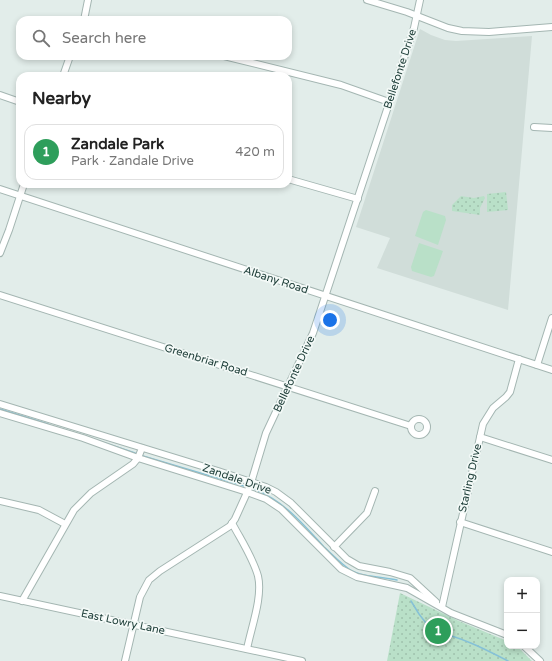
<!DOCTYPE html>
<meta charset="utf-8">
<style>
:root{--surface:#fff;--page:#f2f2f2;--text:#222;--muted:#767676;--line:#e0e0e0;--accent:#855337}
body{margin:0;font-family:"Varela Round",sans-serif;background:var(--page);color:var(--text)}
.controls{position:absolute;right:12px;bottom:12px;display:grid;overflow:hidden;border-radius:8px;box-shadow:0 2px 6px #0003}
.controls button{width:36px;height:36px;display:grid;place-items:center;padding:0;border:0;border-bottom:1px solid var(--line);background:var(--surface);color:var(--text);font:20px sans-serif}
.you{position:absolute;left:330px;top:320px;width:14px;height:14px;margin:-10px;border:3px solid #fff;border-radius:50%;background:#1a73e8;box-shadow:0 0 0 6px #1a73e833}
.badge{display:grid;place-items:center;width:26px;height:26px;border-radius:50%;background:var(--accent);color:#fff;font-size:13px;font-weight:700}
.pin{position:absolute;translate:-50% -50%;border:2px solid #fff;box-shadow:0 1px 4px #0006}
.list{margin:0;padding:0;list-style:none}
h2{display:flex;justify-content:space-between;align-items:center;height:52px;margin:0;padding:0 16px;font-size:17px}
h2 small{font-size:13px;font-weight:400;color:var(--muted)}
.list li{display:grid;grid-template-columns:26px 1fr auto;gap:12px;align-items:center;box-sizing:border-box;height:56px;margin:0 8px 8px;padding:0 8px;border:1px solid var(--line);border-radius:12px}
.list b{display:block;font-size:15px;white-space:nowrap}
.list p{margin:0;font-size:13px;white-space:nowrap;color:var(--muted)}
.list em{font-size:13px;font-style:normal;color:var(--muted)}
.icon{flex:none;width:22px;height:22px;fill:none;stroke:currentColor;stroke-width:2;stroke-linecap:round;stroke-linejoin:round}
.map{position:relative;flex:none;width:552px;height:661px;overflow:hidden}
.search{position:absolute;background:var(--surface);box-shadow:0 2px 6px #0003;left:16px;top:16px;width:276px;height:44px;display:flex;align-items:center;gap:10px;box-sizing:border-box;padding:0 14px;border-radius:12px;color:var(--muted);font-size:15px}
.panel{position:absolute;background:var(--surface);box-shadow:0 2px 6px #0003;left:16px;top:72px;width:276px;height:116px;border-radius:12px}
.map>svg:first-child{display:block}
.built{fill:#d0ddd9}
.grass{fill:url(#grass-dots)}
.pitch{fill:#b9e0c8}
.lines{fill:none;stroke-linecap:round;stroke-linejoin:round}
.stream{stroke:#85c1d7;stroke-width:1.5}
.minor-casing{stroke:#a4b6b2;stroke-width:8}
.minor{stroke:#fff;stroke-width:6}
.labels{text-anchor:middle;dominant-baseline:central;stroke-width:3.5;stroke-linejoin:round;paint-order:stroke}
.street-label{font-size:11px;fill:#20403b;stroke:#f3f9f7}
</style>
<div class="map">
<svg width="552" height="661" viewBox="0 0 552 661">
<defs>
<pattern id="grass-dots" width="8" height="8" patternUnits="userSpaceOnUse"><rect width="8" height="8" fill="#b9e0c8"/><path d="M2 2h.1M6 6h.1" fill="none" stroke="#9fc1ad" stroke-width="1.8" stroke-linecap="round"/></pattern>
</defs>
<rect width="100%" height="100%" fill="#e2edea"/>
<polygon class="built" points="420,29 431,35 445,40 456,41 532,36 508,310 377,268 390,238 356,227"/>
<g class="grass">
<polygon points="506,192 508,210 487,212 487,194"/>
<polygon points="461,196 474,198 484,196 485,198 480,208 480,215 452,211 452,205"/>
<polygon points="400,593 459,621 507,641 507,646 517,646 532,661 387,661"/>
</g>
<g class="pitch">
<polygon points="426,210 445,216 446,220 438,245 415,236 423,212"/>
<polygon points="419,243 443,251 434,276 431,277 412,271 411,267"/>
</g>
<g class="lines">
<g class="stream">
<polyline points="0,409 48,424"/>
<polyline points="99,441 135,453"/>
<polyline points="143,456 244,486"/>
<path d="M254,489C285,502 302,523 324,547C332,554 340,563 349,569C361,577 383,577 397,580"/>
<path d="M411,601L419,614L432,631C459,636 483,648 508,661"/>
</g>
<g class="minor-casing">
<g id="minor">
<polyline points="367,0 407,12 448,28 462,31 489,32 552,27"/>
<polyline points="84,20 88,0"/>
<polyline points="224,56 341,85 389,102"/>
<polyline points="63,76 70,56"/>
<polyline points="0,95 20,102"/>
<polyline points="534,127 552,128"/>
<polyline points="288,179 358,199"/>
<polyline points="0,189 552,370"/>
<polyline points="0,253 9,230 24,184"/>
<polyline points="0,295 411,426"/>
<polyline points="537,365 552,318"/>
<polyline points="0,404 218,471 266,487 276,492 291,503 347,559 359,566 390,572 410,578 436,602"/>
<polyline points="0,413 83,438 138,458 247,492 266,499 281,509 341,569 357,577 407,588 451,613 507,635"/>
<circle cx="419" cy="427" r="8"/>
<polyline points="480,437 552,460"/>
<polyline points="0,501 39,510 65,524"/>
<polyline points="460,522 552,552"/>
<path d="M232,523C241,540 253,558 258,576C263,597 251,628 247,649"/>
<polyline points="334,547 367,513 375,491"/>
<polyline points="0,596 302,661"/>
<polyline points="22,601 74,510 91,493 133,464 138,458 142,448"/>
<polyline points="442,607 483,424 493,408 506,397 510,392 519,359"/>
<polyline points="524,646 540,661"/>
<polyline points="125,661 140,597 149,580 160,571 230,526 235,519 250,486 266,433 313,333 414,28 420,0"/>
</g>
</g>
<use href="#minor" class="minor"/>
</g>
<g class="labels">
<g class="street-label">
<text transform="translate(400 69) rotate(-72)">Bellefonte Drive</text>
<text transform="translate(276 280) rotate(18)">Albany Road</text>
<text transform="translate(206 360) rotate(17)">Greenbriar Road</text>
<text transform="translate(294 374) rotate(-65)">Bellefonte Drive</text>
<text transform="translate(470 478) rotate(-77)">Starling Drive</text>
<text transform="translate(237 479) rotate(19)">Zandale Drive</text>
<text transform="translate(123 622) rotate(12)">East Lowry Lane</text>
</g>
</g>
</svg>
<div class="controls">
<button>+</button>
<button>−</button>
</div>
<div class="you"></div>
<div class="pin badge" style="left:438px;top:631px;background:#2e9e5b">1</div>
<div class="search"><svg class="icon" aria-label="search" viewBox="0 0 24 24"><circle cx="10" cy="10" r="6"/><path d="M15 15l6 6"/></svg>Search here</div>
<section class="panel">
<h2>Nearby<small></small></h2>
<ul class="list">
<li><span class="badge" style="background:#2e9e5b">1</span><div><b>Zandale Park</b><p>Park · Zandale Drive</p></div><em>420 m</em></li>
</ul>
</section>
</div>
